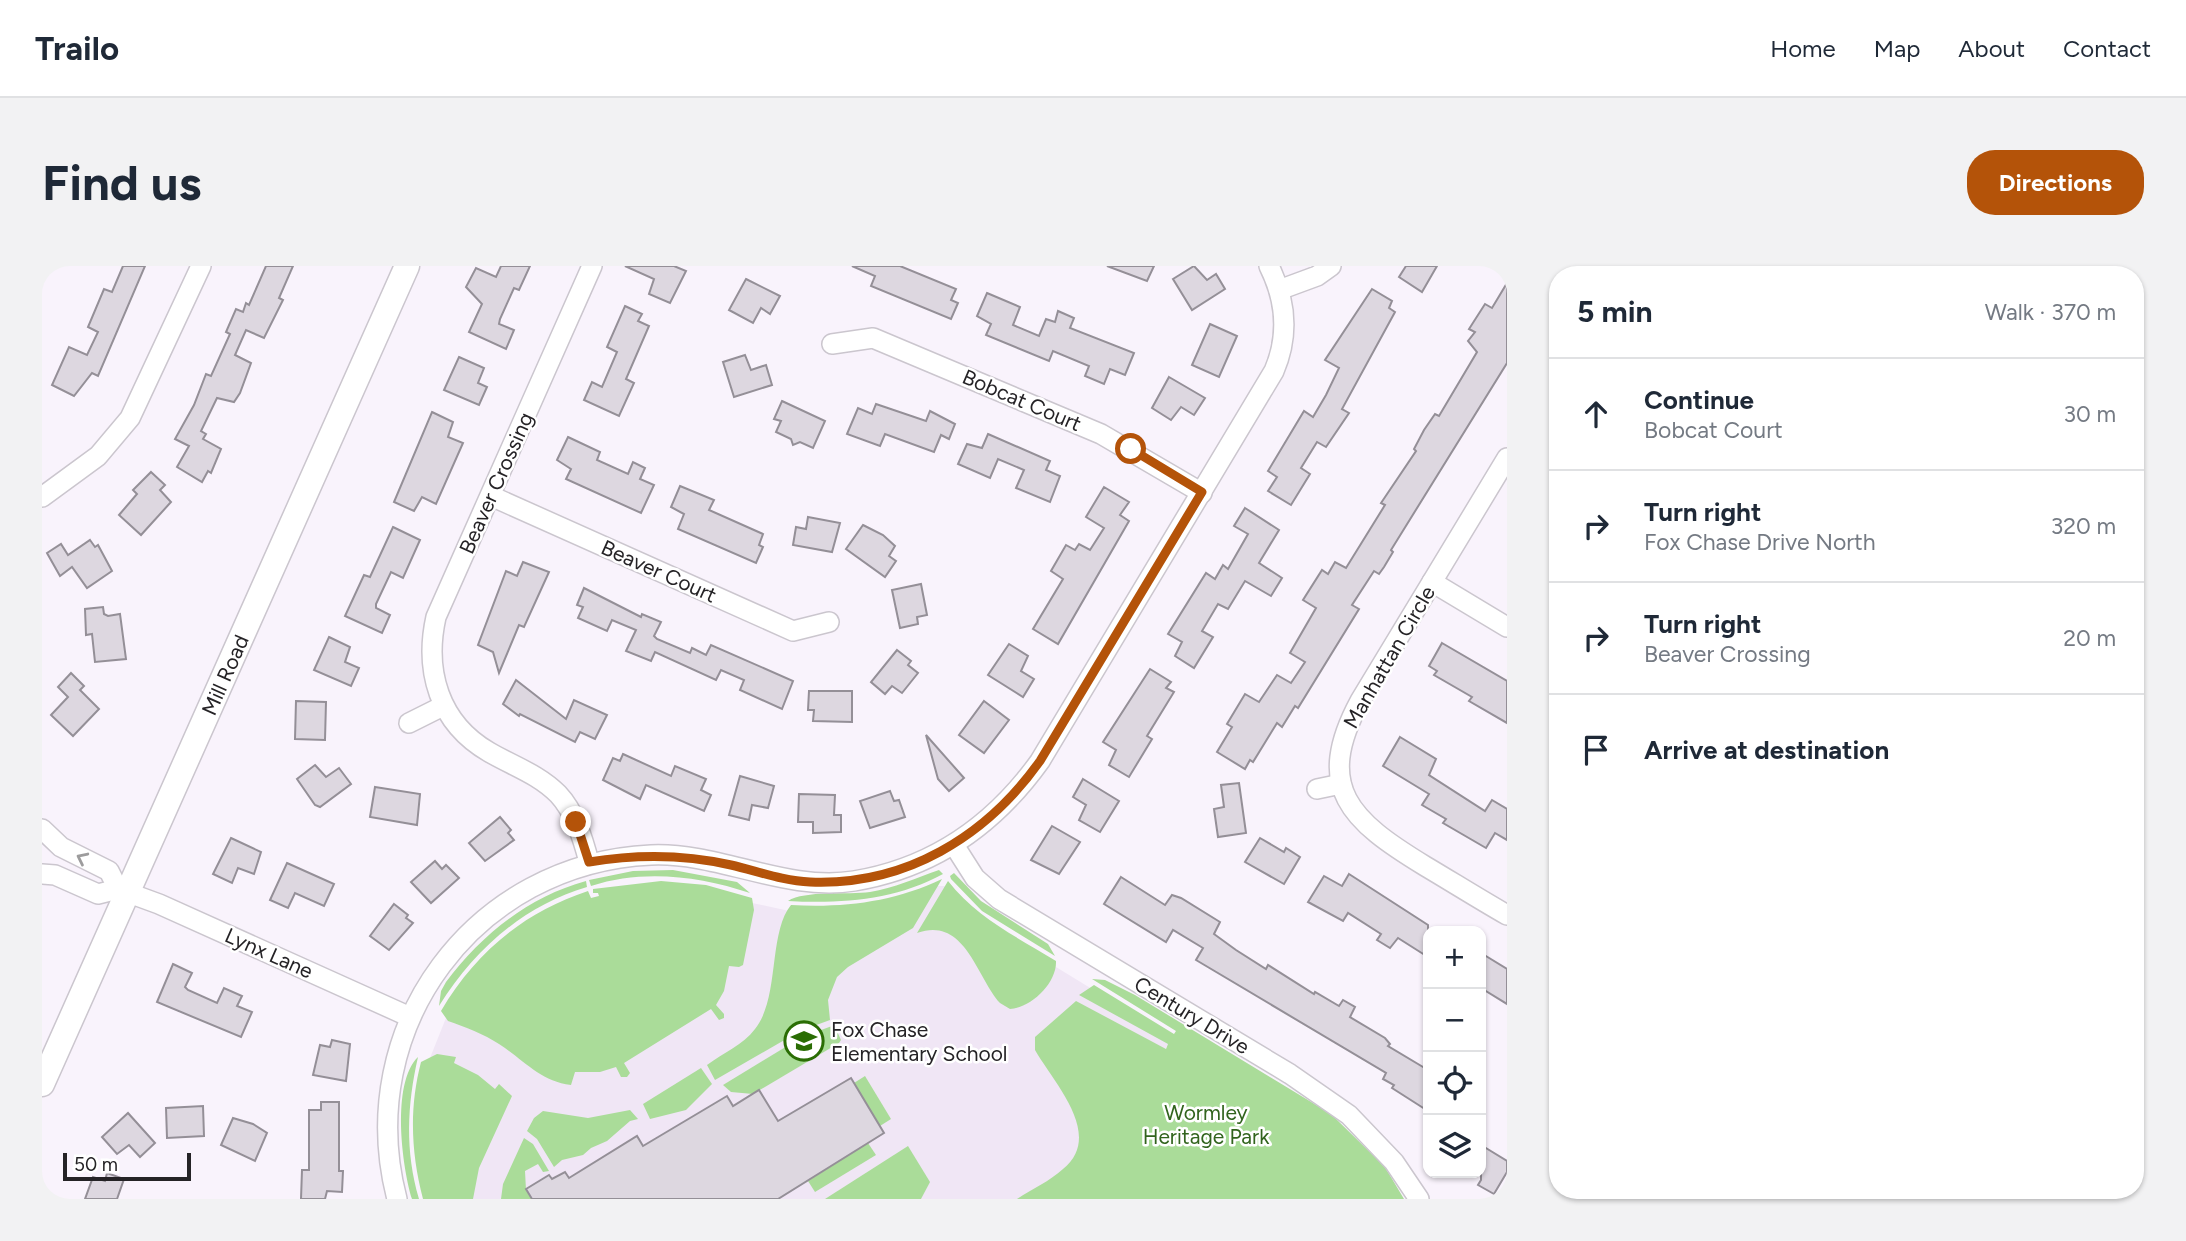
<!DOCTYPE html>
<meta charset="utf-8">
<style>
:root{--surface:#fff;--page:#f2f2f3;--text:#1f2937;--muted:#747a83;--line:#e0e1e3;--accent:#b45309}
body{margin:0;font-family:Figtree,sans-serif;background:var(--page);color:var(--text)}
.controls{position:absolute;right:21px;bottom:21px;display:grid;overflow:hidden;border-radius:14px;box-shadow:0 2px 5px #0004}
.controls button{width:63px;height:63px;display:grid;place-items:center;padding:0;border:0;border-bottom:2px solid var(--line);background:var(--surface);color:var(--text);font:35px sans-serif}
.scale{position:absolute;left:21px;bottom:18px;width:128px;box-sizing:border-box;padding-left:7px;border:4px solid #252326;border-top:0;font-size:19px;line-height:24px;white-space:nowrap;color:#252326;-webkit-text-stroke:5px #fff;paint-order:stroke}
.stop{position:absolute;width:21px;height:21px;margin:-16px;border:5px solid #b45309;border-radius:50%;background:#fff}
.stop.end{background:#b45309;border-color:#fff;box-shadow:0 2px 7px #0008}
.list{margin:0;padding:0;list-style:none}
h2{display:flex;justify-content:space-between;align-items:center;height:91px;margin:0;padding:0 28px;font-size:30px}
h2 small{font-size:23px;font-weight:400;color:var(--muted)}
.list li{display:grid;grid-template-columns:46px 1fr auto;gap:21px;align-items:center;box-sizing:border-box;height:112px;padding:0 28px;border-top:2px solid var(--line)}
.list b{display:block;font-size:26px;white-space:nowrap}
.list p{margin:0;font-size:23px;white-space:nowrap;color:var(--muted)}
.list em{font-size:23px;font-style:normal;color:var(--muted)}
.icon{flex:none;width:38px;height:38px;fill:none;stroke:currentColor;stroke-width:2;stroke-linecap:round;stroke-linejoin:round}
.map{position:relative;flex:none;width:1465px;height:933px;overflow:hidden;border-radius:28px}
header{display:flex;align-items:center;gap:42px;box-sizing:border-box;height:98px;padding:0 35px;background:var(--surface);border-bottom:2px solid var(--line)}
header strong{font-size:33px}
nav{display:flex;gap:38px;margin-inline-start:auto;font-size:24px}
.intro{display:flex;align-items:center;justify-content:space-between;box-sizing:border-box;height:168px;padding:0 42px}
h1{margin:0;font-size:49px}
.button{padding:18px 32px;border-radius:28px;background:var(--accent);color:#fff;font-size:24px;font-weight:700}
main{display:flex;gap:42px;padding:0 42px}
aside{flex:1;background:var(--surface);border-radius:28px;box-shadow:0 2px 5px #0004}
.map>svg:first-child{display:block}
.built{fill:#f0e6f5}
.green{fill:#aadc99}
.building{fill:#ddd7e0;stroke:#948f97;stroke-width:2}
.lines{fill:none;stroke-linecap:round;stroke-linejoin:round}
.minor-casing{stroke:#cbc6ce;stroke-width:22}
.tertiary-casing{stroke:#cbc6ce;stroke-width:27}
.minor{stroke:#fff;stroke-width:19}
.tertiary{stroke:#fff;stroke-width:24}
.oneway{stroke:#9d9c9d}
.route{stroke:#b45309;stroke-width:9}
.labels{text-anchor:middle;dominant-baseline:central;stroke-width:5;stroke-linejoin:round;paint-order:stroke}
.street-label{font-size:21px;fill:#252326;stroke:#fff}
.poi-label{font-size:21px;fill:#252326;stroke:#fff;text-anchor:start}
.park-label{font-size:21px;fill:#31641d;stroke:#fff}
</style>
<header>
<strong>Trailo</strong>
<nav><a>Home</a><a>Map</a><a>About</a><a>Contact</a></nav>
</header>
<div class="intro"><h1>Find us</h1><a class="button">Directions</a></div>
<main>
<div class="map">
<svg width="1465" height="933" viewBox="0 0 1465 933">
<rect width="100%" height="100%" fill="#f9f3fc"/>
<polygon class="built" points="893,620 905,620 924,646 1130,772 1056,892 991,933 392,933 386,797 408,742 516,643 579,623 687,632 752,646 809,645"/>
<g class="green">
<path d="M631,604L695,616L708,627C657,610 601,603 549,620L547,614L591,605Z"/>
<path d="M897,604L901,608C854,634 799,638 746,635C763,624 806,629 828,626C852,622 874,612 897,604Z"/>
<polygon points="912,607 939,635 1006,678 1013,690 940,645 909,613 908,610"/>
<path d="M900,613L871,662L806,701L795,711L786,734L788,754L758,765L673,814L665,799C681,787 701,779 713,763C738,732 726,667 749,639C802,642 852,636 900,613Z"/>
<path d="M544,615L545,621C481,640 432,684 397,740L399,725L404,716C439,669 486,631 544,615Z"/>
<path d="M619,615L664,619L710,632L712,644L701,699L697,701L687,700L682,725L674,739L682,748V752L677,754L669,743L582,797L588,807L585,811H579L574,801L558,806H533L529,819C498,815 482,794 457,778C442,768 423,761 406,755L399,745C433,687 482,646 546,625L549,632L557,630L556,627H551V623Z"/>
<path d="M906,615C935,652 975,671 1014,695C1015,717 989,742 968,743L958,737C934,710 923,650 875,667Z"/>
<path d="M1050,713L1063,714L1093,729L1289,848L1343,901L1362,933H975C990,923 1008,915 1021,903C1063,869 1011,816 993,784V771L1034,735L1124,783L1126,778L1037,729L1052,719L1132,768L1134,765Z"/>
<polygon points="790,760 793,761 799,774 797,777 711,828 689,826 681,819 760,771"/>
<path d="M395,788L414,791L412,797L436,809L453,823L457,818L470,830L437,902L431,933H381C369,887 367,842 379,796Z"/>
<path d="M376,791C365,839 363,885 377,933H370C360,900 349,817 376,791Z"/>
<polygon points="659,802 670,818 644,844 608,853 601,838"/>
<polygon points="823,810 849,853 838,860 812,817"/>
<polygon points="588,844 596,853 588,855 565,875 549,882 541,889 520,894 512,901 495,873 485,865 492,852 501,845 546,852"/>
<polygon points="482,872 491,878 507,905 501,906 496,898 483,905 484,924 490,933 459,933 461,918"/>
<polygon points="826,877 834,889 773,926 766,915"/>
<polygon points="866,880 888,916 879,933 783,933"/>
</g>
<g class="building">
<polygon points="81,0 103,0 56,110 50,107 32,130 10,119 27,81 45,89 56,66 46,61 62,23 70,26"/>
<polygon points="224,0 251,0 237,32 241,34 222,72 204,64 193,89 209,97 198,127 192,136 175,132 159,165 164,168 161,173 179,183 169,207 166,205 160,216 135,201 147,180 133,173 152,139 164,108 169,110 188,68 184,66 194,43 201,46 204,37 207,39"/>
<polygon points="459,0 488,0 477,24 472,22 458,53 457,58 472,64 464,83 427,66 440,38 424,21 434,2 454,11"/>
<polygon points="583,0 632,0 644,5 628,37 607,28 612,13"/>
<polygon points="810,0 858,0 914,23 909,34 916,37 909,53 829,20 833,10"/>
<polygon points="1065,0 1112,0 1105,15"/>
<polygon points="1152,0 1165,14 1174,8 1183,23 1150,44 1131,13"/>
<polygon points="1364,0 1395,0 1380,26 1357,11"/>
<polygon points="704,13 738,30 728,48 719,42 711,57 687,44"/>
<polygon points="1465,17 1465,97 1349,284 1351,286 1342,301 1337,308 1332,305 1310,339 1317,343 1256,442 1253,440 1240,461 1235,457 1211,496 1208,494 1203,503 1175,486 1190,461 1185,458 1203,428 1217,436 1235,409 1249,417 1263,396 1248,387 1274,342 1261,334 1280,304 1286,308 1293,296 1304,302 1343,239 1339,237 1374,185 1372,183 1382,164 1393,148 1397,150 1435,86 1426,75 1433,66 1427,63 1443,38 1450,42"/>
<polygon points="1330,23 1350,35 1347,42 1353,46 1300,143 1307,147 1284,181 1275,176 1259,202 1268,208 1249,239 1226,225 1235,211 1226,205 1262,145 1271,151 1284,129 1297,102 1283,94"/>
<polygon points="945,27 978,41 971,59 997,70 1004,53 1013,56 1016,45 1032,52 1028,62 1092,87 1083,109 1068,103 1062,118 1043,110 1047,100 1011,85 1007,95 944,69 949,58 935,50"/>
<polygon points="583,40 600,48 596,55 607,60 584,113 592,117 577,150 542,134 550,116 560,121 575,86 565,81"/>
<polygon points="1168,58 1195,70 1177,111 1150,99"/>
<polygon points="703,89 709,104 724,99 730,119 692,131 681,96"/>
<polygon points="417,91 442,102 436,117 445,121 437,139 402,124"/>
<polygon points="1127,111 1163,132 1152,149 1139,141 1129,154 1110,142"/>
<polygon points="740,135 783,155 771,182 758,176 751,179 749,173 734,166 739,155 732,153"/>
<polygon points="834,138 884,155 888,145 913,158 907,173 899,169 892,186 843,168 838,180 805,168 816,142 830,148"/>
<polygon points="390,146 411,156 406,171 421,177 394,238 380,231 372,245 352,236"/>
<polygon points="946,168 1008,195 1004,204 1018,210 1008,236 974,222 982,204 956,193 948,212 916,198 925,178 940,182"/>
<polygon points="526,171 558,186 555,194 586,208 591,196 603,202 598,213 612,219 599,247 524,213 529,203 515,194"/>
<polygon points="109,206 123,219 118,224 129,236 99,269 77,249 95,228 91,224"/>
<polygon points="638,220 672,234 667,244 721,268 717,279 721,281 714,297 636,263 642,248 629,241"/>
<polygon points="1062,221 1087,236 1078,249 1087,255 1016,378 991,363 1021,313 1009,305 1024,279 1033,284 1037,278 1048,284 1062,262 1044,251"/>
<polygon points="1203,242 1237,264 1217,297 1240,312 1229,330 1203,315 1186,343 1176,338 1160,365 1171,371 1152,402 1133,390 1140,376 1126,368 1164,307 1173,313 1181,299 1186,303 1206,268 1192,260"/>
<polygon points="766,251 798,257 790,286 751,279 754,261 764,263"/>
<polygon points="821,259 841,269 853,280 847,290 854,295 843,311 804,283"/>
<polygon points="351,261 378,274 361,312 349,306 334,338 334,342 348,349 340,367 303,350 322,309 328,311"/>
<polygon points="48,274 53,281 56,279 70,305 45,322 30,301 18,310 5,287 19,278 26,289"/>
<polygon points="481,296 507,306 482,361 477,359 457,407 451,386 436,379 464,305 475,310"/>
<polygon points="879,318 885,349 875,351 876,358 858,362 850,324"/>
<polygon points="542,322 599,351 600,348 619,356 612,370 615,373 648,387 650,382 664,389 669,379 751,415 740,443 698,424 702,414 679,404 674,414 613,386 609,395 584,385 594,364 570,354 565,365 536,352 541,341 535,339"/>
<polygon points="61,341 62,348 66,350 78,348 84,393 53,396 50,368 44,369 43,343"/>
<polygon points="287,371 308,381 303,396 317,402 309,420 272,404"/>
<polygon points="1400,377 1465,415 1465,457 1427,435 1430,431 1392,409 1395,405 1387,400"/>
<polygon points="967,378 986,390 979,405 992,413 981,431 946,409"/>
<polygon points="855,384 869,395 866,399 876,407 860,427 850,420 843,428 829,416"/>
<polygon points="1108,403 1129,416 1124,422 1132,426 1105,470 1110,473 1087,511 1067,499 1074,484 1061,476"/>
<polygon points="29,407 42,420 38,424 57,443 31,470 9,449 26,431 16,421"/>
<polygon points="474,414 524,453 532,434 565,449 553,473 538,466 533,476 478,448 477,450 461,438"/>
<polygon points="767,425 810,425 810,456 771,455 772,444 766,444"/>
<polygon points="254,435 284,436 283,474 253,473"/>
<polygon points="942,435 967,454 942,487 917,469"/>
<polygon points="884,469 922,512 907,525 896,513"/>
<polygon points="1358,471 1394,493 1387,509 1443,545 1450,534 1465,543 1465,574 1453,567 1444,582 1401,557 1404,553 1380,539 1387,528 1341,500"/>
<polygon points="581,488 629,510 633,500 664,513 659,524 669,529 662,545 604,519 598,533 561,514 571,492 578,495"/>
<polygon points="273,499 284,511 297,502 309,518 278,541 273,539 255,513"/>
<polygon points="698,510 732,520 726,542 710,539 707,554 687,549"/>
<polygon points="1041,513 1077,535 1058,566 1037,554 1044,539 1031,531"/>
<polygon points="1197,517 1204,567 1176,571 1172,543 1182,541 1179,519"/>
<polygon points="333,521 378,528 375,559 328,551"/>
<polygon points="848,525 852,535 857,534 863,551 828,562 818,535"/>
<polygon points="757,528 793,529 792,549 799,549 799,566 771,567 771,556 756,556"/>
<polygon points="458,551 469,564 466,567 472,574 443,595 427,577"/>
<polygon points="1010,560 1038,576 1017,608 989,594"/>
<polygon points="189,572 219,586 212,608 196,602 190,617 171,608"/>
<polygon points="1218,572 1242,586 1244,582 1258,591 1242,618 1203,596"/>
<polygon points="393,595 400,603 404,599 417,612 389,637 369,616"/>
<polygon points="245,597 292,618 282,640 253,627 246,642 228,634"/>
<polygon points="1307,608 1386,659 1386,691 1356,672 1348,682 1335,674 1339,668 1306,647 1301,655 1266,636 1282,610 1300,620"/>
<polygon points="1079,611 1123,639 1130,629 1139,632 1178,656 1172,668 1194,684 1224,703 1226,699 1272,728 1273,726 1297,740 1301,734 1313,741 1308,751 1343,772 1348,778 1346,780 1386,804 1386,845 1350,822 1352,819 1341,813 1344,807 1154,694 1161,682 1131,664 1124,676 1062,638"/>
<polygon points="352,638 366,649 364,652 371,657 347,684 328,670"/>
<polygon points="1439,687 1465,703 1465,738 1439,722"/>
<polygon points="131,698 150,707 143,721 146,724 175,737 182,722 200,730 195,740 210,746 199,771 115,736"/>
<polygon points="290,774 308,778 304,815 271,809 278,779 288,781"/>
<polygon points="809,812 842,867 736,933 490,933 484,923 507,909 510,913 523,906 527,912 595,870 601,880 685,830 691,840 717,824 736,855"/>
<polygon points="279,836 297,836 297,905 301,905 300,926 285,925 283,933 259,933 260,904 267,904 267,844 279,844"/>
<polygon points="161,840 162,870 125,872 124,842"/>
<polygon points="86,847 113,877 98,891 87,879 75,888 60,871"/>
<polygon points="191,852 211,858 225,867 213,895 179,879"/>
<polygon points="1439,879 1465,895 1465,906 1452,928 1436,919 1439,914"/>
<polygon points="65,907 82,913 75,933 43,933 51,911 63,915"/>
</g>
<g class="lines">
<g class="minor-casing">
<g id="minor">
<polyline points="1237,24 1275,10 1289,0"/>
<polyline points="790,78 831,72 1059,168 1160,227"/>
<path d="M1465,192L1318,435C1271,522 1309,555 1383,600C1410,616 1437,633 1465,649"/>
<polyline points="449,230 751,365 787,356"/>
<polyline points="0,231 56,190 88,152 159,0"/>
<polyline points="1390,316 1465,361"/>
<polyline points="367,457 401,440"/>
<polyline points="1275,523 1299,518"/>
<polyline points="0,563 19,581 67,605 76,623"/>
<polyline points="912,579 933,612 957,633 1248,808 1307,849 1352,896 1377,933"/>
<path d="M547,596C541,573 533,546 516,528C496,508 471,500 447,486C397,457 382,405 394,351L550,0"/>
<polyline points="0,608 13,609 56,628 76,623 117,638 368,751"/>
<path d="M355,933C310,761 433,597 609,589C678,586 743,626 812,615C891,602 952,559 998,495L1232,105C1247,70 1244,34 1227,0"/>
</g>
</g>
<g class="tertiary-casing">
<polyline id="tertiary" points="0,818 365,0"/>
</g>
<use href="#minor" class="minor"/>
<use href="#tertiary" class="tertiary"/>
</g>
<defs><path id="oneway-chevron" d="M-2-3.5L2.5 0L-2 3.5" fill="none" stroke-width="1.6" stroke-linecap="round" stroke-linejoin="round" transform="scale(1.75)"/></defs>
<use class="oneway" href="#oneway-chevron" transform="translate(40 592) rotate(-154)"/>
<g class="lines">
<path class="route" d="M534,556L547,596C595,588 641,588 689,599C715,605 741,615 768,616C863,620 944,571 998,495L1160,226L1089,183"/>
</g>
<defs>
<g id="school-ring" transform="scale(2.0125)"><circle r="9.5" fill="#fff" stroke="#2a6d04" stroke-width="1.5"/><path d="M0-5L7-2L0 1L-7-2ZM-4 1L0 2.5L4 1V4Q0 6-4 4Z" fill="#2a6d04"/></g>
</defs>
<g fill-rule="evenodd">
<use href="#school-ring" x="762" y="775"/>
</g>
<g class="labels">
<g class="street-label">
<text transform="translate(980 134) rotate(23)">Bobcat Court</text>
<text transform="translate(454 217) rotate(-66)">Beaver Crossing</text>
<text transform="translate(617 305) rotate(24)">Beaver Court</text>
<text transform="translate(1347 391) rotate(-60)">Manhattan Circle</text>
<text transform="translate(183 409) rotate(-66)">Mill Road</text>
<text transform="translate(227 687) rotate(24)">Lynx Lane</text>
<text transform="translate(1150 749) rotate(31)">Century Drive</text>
</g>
<g class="poi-label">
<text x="789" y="763">Fox Chase<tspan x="789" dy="24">Elementary School</tspan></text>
</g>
<g class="park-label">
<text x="1164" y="846">Wormley<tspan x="1164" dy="24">Heritage Park</tspan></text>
</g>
</g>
</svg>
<div class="controls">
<button>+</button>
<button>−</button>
<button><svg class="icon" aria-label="locate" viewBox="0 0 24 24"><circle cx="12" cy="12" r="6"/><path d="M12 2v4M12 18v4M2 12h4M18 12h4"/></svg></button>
<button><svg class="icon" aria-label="layers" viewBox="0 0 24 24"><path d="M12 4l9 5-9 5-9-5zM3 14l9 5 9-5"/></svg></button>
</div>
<div class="scale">50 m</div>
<div class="stop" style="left:1089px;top:183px"></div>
<div class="stop end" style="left:534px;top:556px"></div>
</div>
<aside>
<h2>5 min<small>Walk · 370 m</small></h2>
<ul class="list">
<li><svg class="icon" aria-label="ahead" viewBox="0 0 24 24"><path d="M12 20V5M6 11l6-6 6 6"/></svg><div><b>Continue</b><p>Bobcat Court</p></div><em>30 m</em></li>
<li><svg class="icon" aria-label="right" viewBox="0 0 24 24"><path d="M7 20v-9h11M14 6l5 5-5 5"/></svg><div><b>Turn right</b><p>Fox Chase Drive North</p></div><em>320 m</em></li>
<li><svg class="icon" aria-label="right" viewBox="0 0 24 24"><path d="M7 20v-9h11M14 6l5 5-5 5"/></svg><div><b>Turn right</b><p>Beaver Crossing</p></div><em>20 m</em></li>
<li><svg class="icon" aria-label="arrive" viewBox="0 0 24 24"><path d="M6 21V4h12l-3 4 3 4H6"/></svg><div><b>Arrive at destination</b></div></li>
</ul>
</aside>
</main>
